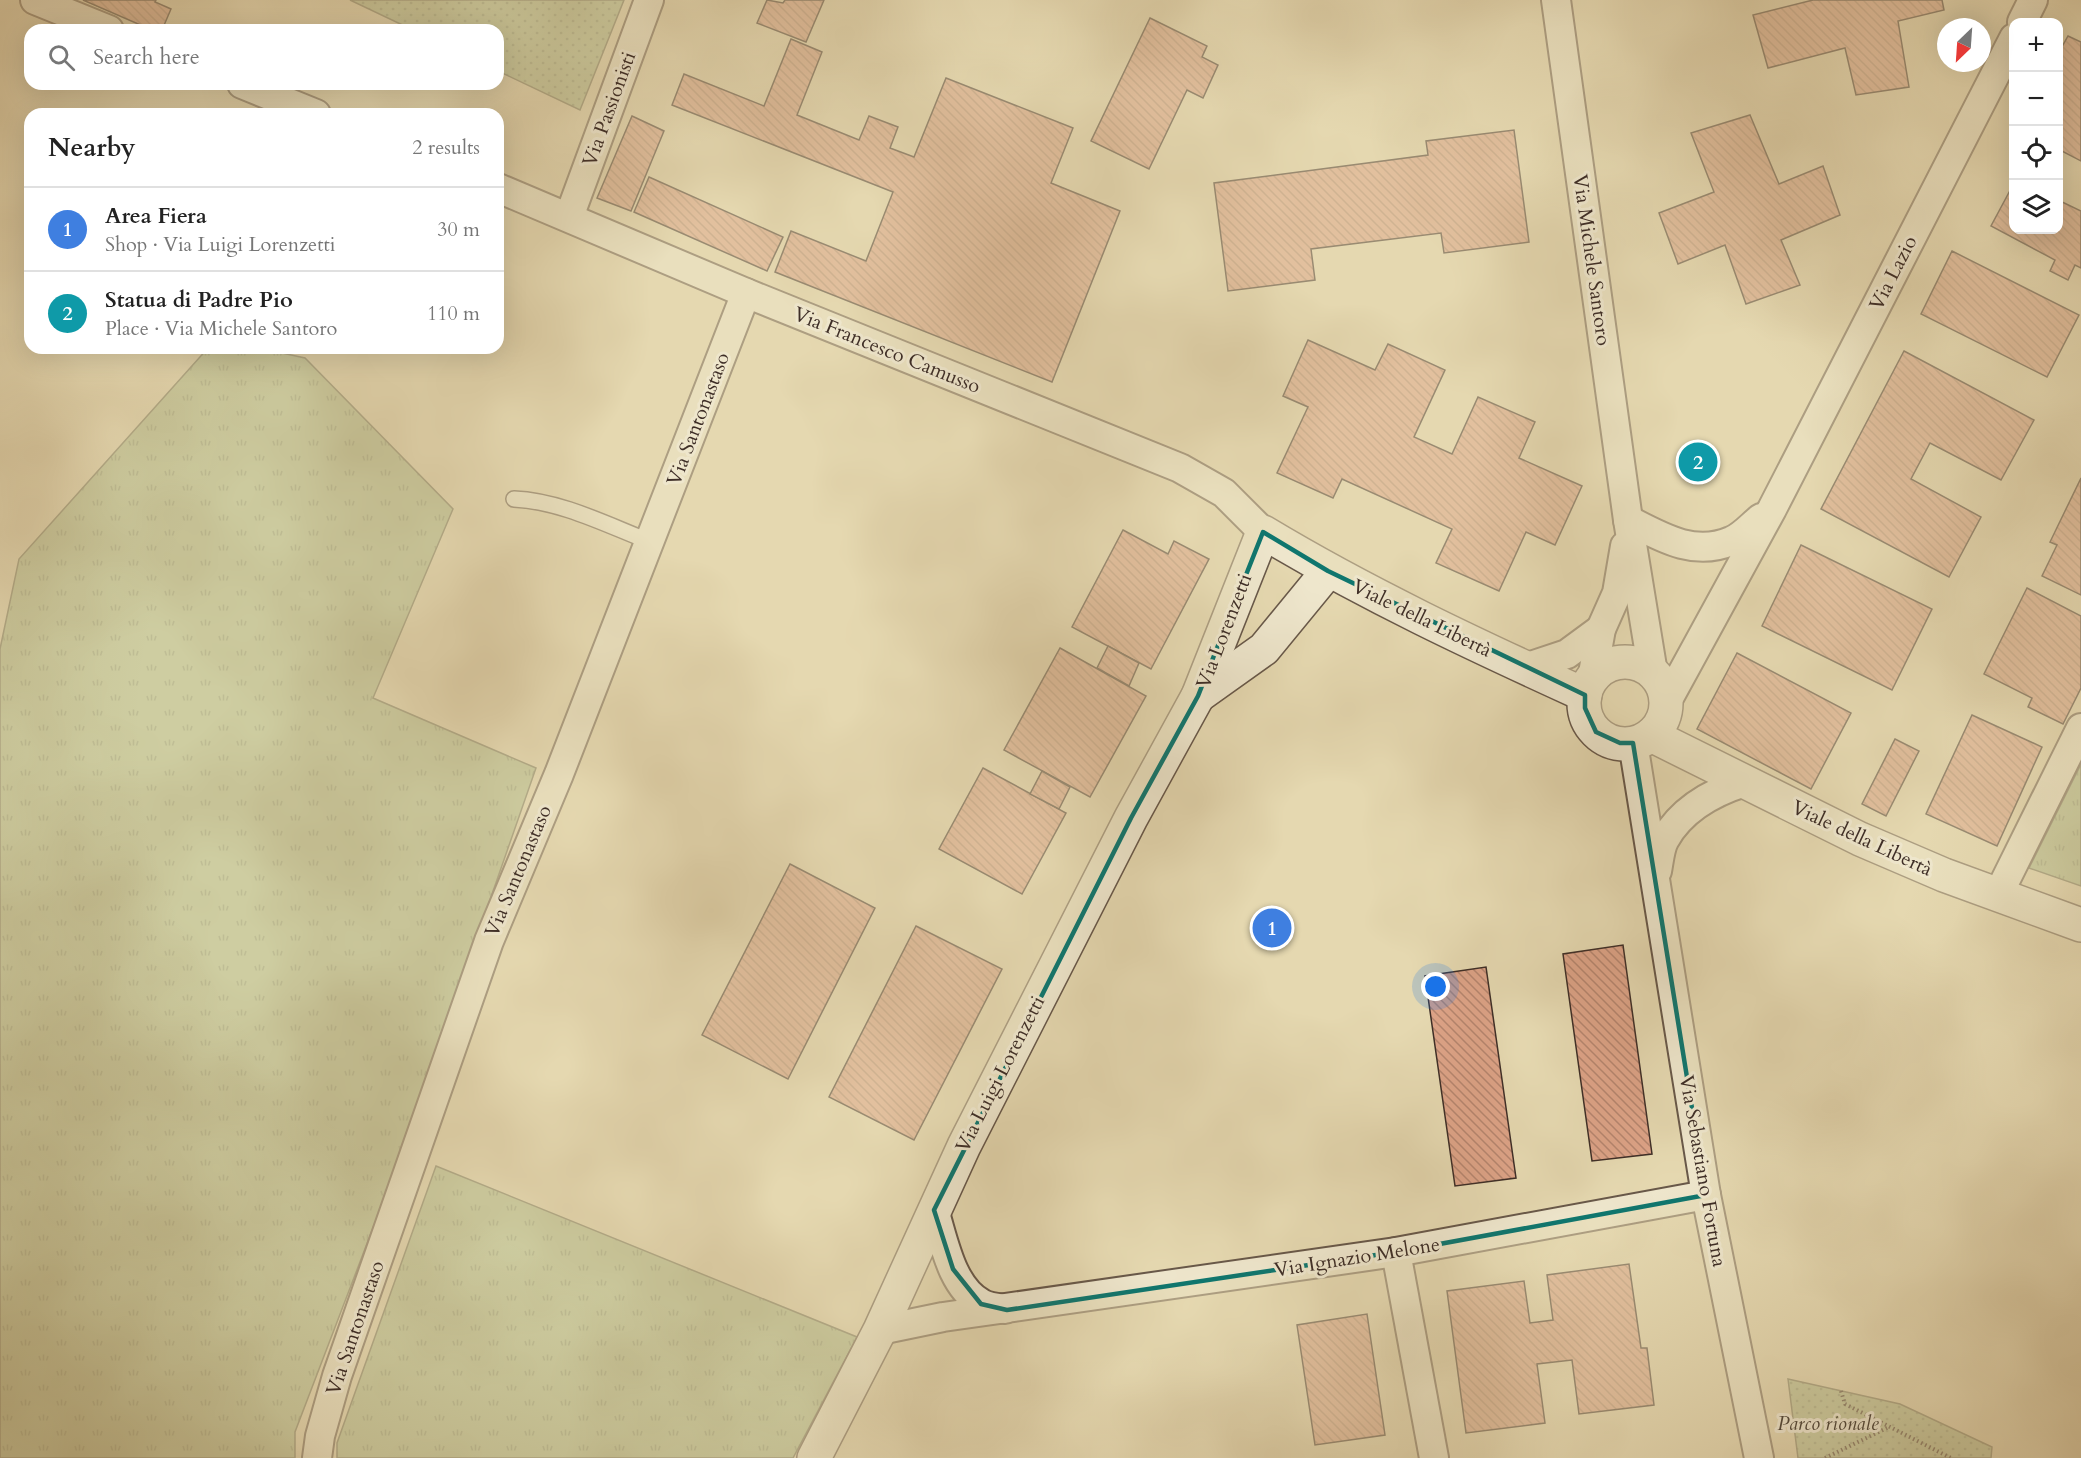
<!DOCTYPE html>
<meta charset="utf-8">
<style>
:root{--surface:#fff;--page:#f2f2f2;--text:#222;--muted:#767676;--line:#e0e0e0;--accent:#8f2418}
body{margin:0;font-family:Cardo,serif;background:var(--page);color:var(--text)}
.controls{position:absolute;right:18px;top:18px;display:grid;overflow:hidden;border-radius:12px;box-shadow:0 6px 24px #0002}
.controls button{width:54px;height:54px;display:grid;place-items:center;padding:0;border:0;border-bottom:2px solid var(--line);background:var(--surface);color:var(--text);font:30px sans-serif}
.compass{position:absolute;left:1937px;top:18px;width:54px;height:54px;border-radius:50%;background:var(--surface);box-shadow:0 6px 24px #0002;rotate:205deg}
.you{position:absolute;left:1436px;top:987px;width:21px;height:21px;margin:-15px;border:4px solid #fff;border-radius:50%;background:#1a73e8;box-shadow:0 0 0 9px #1a73e833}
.badge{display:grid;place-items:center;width:39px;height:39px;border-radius:50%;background:var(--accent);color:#fff;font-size:20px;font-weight:700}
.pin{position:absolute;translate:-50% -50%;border:3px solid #fff;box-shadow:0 2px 6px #0006}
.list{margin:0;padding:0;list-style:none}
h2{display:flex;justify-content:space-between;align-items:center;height:78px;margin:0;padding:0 24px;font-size:26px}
h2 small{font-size:20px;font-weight:400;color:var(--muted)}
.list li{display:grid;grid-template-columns:39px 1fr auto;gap:18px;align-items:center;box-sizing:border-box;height:84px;padding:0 24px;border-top:2px solid var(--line)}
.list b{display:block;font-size:22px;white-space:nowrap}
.list p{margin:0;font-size:20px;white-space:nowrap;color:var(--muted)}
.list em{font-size:20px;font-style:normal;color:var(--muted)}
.icon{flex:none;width:33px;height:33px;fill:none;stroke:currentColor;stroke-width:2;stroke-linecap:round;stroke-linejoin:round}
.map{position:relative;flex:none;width:2081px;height:1458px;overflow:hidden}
.search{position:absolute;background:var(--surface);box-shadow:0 6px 24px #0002;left:24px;top:24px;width:480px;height:66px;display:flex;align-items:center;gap:15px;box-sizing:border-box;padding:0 21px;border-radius:18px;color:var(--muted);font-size:22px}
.panel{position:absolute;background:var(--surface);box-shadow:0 6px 24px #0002;left:24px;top:108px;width:480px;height:246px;border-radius:18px}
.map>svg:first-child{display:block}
.grass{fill:url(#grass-tufts);stroke:#78765a;stroke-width:1.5}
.park{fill:url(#park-dots);stroke:#78765a;stroke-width:1.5}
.building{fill:url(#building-back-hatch);stroke:#3e2e27;stroke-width:1.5}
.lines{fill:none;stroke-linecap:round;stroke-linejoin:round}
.service-casing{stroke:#685849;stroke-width:18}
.minor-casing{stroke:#685849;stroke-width:32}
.tertiary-casing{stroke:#685849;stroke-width:36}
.path{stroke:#3e2e27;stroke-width:4;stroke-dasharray:1.5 3;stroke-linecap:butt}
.service{stroke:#eee6cc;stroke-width:15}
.minor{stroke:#eee6cc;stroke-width:28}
.tertiary{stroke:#eee6cc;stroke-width:33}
.marked{fill:none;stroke:#0f766e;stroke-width:4.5;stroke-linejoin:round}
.labels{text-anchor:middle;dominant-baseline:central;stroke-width:6;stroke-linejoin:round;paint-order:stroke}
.street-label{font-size:20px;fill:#3e2e27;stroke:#eee6cc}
.park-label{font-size:20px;font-style:italic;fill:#554b3c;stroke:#eee6cc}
</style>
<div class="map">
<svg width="2081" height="1458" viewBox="0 0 2081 1458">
<defs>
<pattern id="grass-tufts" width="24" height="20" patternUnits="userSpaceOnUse" patternTransform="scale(1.5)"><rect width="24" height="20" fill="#b1bf8e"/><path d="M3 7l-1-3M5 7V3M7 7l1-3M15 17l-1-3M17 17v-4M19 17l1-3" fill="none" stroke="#919c74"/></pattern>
<pattern id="park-dots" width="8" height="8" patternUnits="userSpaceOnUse" patternTransform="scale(1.5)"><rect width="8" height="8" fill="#b1bf8e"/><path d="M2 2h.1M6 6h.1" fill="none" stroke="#919c74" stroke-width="1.8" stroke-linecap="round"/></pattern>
<pattern id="building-back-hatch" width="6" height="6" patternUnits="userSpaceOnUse" patternTransform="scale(1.5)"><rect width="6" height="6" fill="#dda387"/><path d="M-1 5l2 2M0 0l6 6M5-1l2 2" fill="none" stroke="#b5856e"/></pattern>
</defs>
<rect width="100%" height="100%" fill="#e5d8b0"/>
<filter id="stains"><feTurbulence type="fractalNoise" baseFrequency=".00333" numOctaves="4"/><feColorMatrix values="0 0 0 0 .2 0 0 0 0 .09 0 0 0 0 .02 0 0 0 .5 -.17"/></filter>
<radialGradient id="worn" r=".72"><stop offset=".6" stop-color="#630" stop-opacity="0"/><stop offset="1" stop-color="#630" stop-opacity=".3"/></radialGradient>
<g class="grass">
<polygon points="208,348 259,348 305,358 453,509 373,698 536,768 402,1152 295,1432 295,1458 0,1458 0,649 19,559"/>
<polygon points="2081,764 2081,886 2029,868"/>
<polygon points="436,1166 857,1337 793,1458 337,1458 337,1443"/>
</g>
<g class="park">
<polygon points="350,0 624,0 580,110 498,71 498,30 413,30"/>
<polygon points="1788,1379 1900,1404 1992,1447 1991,1458 1798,1458"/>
</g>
<g class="building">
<polygon points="83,0 156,0 155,2 171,9 162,30 152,30"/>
<polygon points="767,0 783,3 785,0 824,0 806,42 757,23"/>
<polygon points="1813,0 1942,0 1944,10 1898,21 1909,87 1856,95 1845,48 1768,68 1753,15"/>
<polygon points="1150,18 1207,46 1202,57 1218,65 1203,98 1187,90 1149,169 1091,141"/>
<polygon points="2068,36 2081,42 2081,161 2058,149 2058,54"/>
<polygon points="791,39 822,52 797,115 859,140 869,116 898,127 890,148 914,157 946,78 1073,128 1051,183 1120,211 1052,382 775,272 791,231 866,261 893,192 672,105 684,74 764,106"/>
<polygon points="1750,115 1779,184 1823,166 1840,215 1781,240 1800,285 1746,304 1725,245 1678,264 1659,213 1714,192 1691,133"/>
<polygon points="632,116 664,131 631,211 597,198"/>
<polygon points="1514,130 1529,242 1444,253 1441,233 1311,249 1315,280 1228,291 1214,183 1428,155 1426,141"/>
<polygon points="649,177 783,237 767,271 634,212"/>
<polygon points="2014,183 2014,230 2058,230 2058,200 2081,211 2081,268 2075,265 2068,280 2050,271 2055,260 1991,226"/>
<polygon points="1952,251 2079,315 2047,377 1921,314"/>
<polygon points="1308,340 1375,370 1388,344 1445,370 1414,437 1452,454 1478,397 1535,422 1519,458 1582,486 1555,545 1526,532 1499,591 1436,563 1452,529 1342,479 1333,498 1277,473 1308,407 1283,396"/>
<polygon points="1904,351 2034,420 2001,480 1930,443 1911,479 1981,517 1949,577 1821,509"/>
<polygon points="2081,478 2081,595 2042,576 2057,545 2050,542"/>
<polygon points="1123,530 1168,554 1174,541 1209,559 1151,669 1072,627"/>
<polygon points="1801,545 1932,609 1892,690 1762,626"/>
<polygon points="2027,588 2081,616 2081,688 2063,724 2028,707 2032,698 1984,674"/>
<polygon points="1108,646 1139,663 1129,686 1097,668"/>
<polygon points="1060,648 1146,696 1090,797 1004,750"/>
<polygon points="1737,653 1851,713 1811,789 1697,729"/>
<polygon points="1972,715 2042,747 1997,846 1926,814"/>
<polygon points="1895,739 1919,751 1886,816 1862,804"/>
<polygon points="983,768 1066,813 1022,894 939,849"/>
<polygon points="1042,771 1070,787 1059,809 1030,794"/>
<polygon points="790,864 875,908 788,1079 702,1035"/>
<polygon points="916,926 1002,969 914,1140 829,1097"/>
<polygon points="1623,945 1652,1154 1592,1161 1563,954"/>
<polygon points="1486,967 1516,1178 1455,1186 1425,976"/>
<polygon points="1629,1264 1641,1348 1647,1348 1654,1405 1579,1414 1572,1360 1537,1364 1545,1423 1466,1433 1447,1291 1524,1281 1530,1323 1553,1320 1547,1275"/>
<polygon points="1367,1314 1385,1435 1315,1445 1297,1325"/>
</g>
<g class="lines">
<g class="service-casing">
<path id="service" d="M514,499C561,501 607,525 651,542"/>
</g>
<g class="minor-casing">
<g id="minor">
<polyline points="35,0 109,30"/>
<polyline points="1556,0 1628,520 1653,673"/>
<polyline points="2022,22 2033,0"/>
<polyline points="242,84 316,114"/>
<polyline points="498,188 746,293 1180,468 1224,493 1263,532"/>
<polyline points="569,217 649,0"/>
<path d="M1628,520C1661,537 1694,557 1731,541C1742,537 1752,525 1761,518"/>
<polyline points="1525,668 1567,654 1601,629"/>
<polyline points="1592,679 1601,629 1617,593 1625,546"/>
<polyline points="1666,703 1772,509 2014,38"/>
<polyline points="1633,743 1706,1195 1759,1458"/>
<path d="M1657,871C1659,861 1660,847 1665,839C1682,809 1713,792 1745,782"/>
<polyline points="1998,895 2081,728"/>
<path d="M934,1210C944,1241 951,1286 981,1303C987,1307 998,1308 1005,1309"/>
<polyline points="1396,1252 1434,1458"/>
<polyline points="880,1330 943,1317 1396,1252 1706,1195"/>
<polyline points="317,1458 320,1436 337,1376 489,941 559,774 746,293"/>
</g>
</g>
<g class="tertiary-casing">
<g id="tertiary">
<circle cx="1625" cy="703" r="41"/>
<polyline points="1198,696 1264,649 1328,571"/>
<polyline points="1651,735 1860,839 1944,875 2081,925"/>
<path d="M814,1458L880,1330L964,1146L1131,818L1198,696L1263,532C1366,594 1475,645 1585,695"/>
</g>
</g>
<g class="path">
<polyline points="1841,1391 1845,1404 1951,1458"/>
<polyline points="1825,1458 1889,1427"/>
</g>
<use href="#service" class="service"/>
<use href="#minor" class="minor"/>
<use href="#tertiary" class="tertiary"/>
</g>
<path d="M0 0H2081V1458H0ZM1263,532L1328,571L1585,695V708L1596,732L1620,743H1633L1706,1195L1396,1252L1007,1310L981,1304L953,1269L934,1210L1131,818L1198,696Z" fill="#e5d8b0" fill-opacity=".55" fill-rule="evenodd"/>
<path class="marked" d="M1263,532L1328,571L1585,695V708L1596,732L1620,743H1633L1706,1195L1396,1252L1007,1310L981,1304L953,1269L934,1210L1131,818L1198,696Z"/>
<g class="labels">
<g class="street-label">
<text transform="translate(609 109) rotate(-70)">Via Passionisti</text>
<text transform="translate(1592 260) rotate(82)">Via Michele Santoro</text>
<text transform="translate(1893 273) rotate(-63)">Via Lazio</text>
<text transform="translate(887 350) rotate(22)">Via Francesco Camusso</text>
<text transform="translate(698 419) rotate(-69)">Via Santonastaso</text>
<text transform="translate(1422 618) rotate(26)">Viale della Libertà</text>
<text transform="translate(1224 631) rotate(-69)">Via Lorenzetti</text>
<text transform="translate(1862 838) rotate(25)">Viale della Libertà</text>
<text transform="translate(518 871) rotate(-67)">Via Santonastaso</text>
<text transform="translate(1000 1074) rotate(-63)">Via Luigi Lorenzetti</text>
<text transform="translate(1703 1171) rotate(80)">Via Sebastiano Fortuna</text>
<text transform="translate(1357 1257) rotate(-9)">Via Ignazio Melone</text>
<text transform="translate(355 1328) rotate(-71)">Via Santonastaso</text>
</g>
<g class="park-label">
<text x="1828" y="1423">Parco rionale</text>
</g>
</g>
<rect width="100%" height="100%" filter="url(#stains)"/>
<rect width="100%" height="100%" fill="url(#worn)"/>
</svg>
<div class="controls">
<button>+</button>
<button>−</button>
<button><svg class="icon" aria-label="locate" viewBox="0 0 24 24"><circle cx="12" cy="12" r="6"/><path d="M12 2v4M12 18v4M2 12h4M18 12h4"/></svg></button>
<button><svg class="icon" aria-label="layers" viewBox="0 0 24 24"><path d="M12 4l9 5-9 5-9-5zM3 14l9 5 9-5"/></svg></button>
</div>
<svg class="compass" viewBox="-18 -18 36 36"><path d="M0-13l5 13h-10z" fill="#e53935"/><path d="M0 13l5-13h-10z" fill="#767676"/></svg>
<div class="you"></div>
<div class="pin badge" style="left:1272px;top:928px;background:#3f7fe0">1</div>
<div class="pin badge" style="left:1698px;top:462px;background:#0f9aa8">2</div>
<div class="search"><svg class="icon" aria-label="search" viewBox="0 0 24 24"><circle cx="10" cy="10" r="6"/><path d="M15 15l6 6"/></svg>Search here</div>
<section class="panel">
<h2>Nearby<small>2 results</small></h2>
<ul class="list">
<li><span class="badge" style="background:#3f7fe0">1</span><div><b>Area Fiera</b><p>Shop · Via Luigi Lorenzetti</p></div><em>30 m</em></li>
<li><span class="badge" style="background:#0f9aa8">2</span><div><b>Statua di Padre Pio</b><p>Place · Via Michele Santoro</p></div><em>110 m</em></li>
</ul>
</section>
</div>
